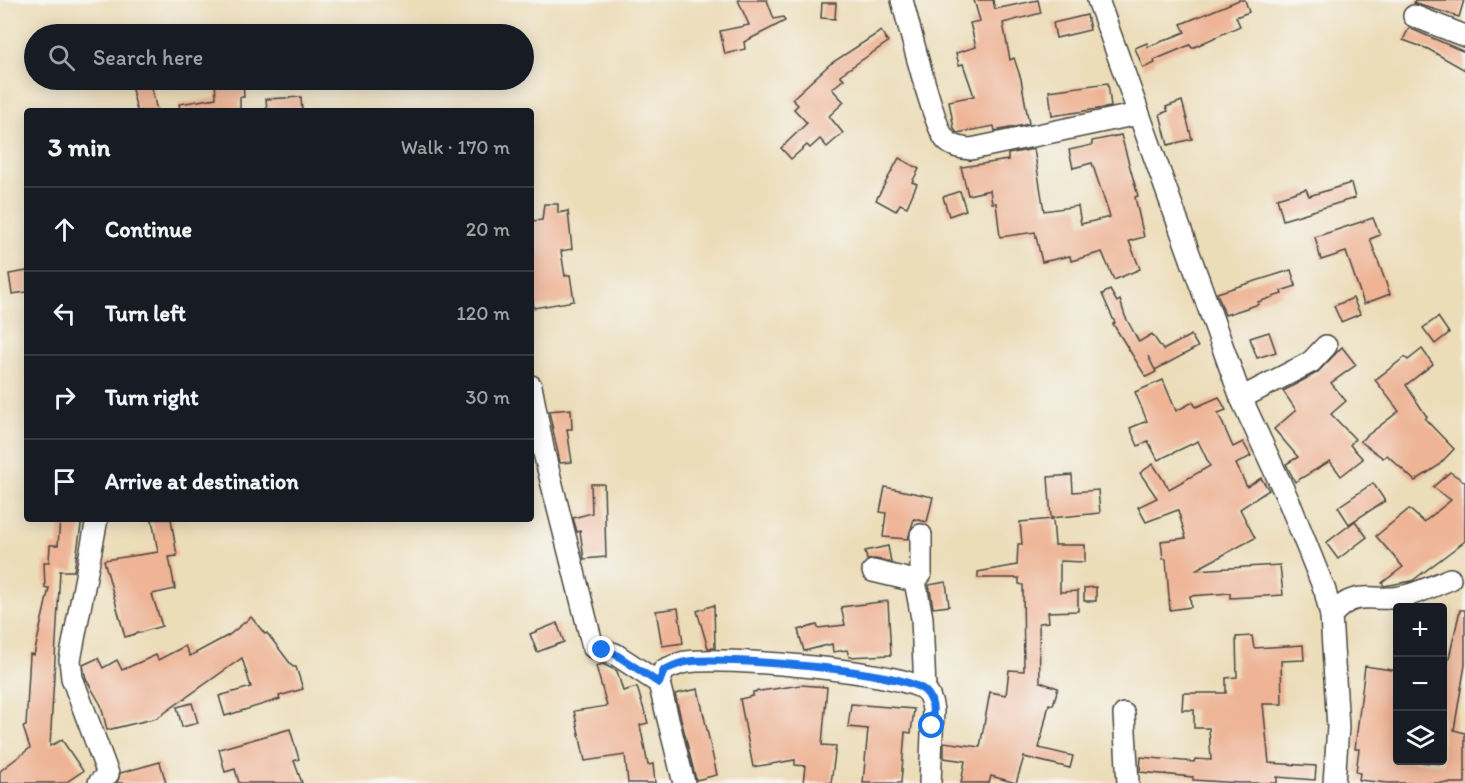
<!DOCTYPE html>
<meta charset="utf-8">
<style>
:root{--surface:#171b24;--page:#242831;--text:#f1f3f6;--muted:#9ea1a6;--line:#363941}
body{margin:0;font-family:Itim,sans-serif;background:var(--page);color:var(--text)}
.controls{position:absolute;right:18px;bottom:18px;display:grid;overflow:hidden;border-radius:6px;box-shadow:0 3px 15px #0003}
.controls button{width:54px;height:54px;display:grid;place-items:center;padding:0;border:0;border-bottom:2px solid var(--line);background:var(--surface);color:var(--text);font:30px sans-serif}
.stop{position:absolute;width:18px;height:18px;margin:-14px;border:4px solid #1a73e8;border-radius:50%;background:#fff}
.stop.end{background:#1a73e8;border-color:#fff;box-shadow:0 2px 6px #0008}
.list{margin:0;padding:0;list-style:none}
h2{display:flex;justify-content:space-between;align-items:center;height:78px;margin:0;padding:0 24px;font-size:26px}
h2 small{font-size:20px;font-weight:400;color:var(--muted)}
.list li{display:grid;grid-template-columns:39px 1fr auto;gap:18px;align-items:center;box-sizing:border-box;height:84px;padding:0 24px;border-top:2px solid var(--line)}
.list b{display:block;font-size:22px;white-space:nowrap}
.list em{font-size:20px;font-style:normal;color:var(--muted)}
.icon{flex:none;width:33px;height:33px;fill:none;stroke:currentColor;stroke-width:2;stroke-linecap:round;stroke-linejoin:round}
.map{position:relative;flex:none;width:1465px;height:783px;overflow:hidden}
.search{position:absolute;background:var(--surface);box-shadow:0 3px 15px #0003;left:24px;top:24px;width:510px;height:66px;display:flex;align-items:center;gap:15px;box-sizing:border-box;padding:0 21px;border-radius:33px;color:var(--muted);font-size:22px}
.panel{position:absolute;background:var(--surface);box-shadow:0 3px 15px #0003;left:24px;top:108px;width:510px;height:414px;border-radius:6px}
.map>svg:first-child{display:block}
.building{fill:#eeb495}
.lines{fill:none;stroke-linecap:round;stroke-linejoin:round}
.minor-casing{stroke:#484640;stroke-width:24}
.minor{stroke:#fff;stroke-width:21}
.route{stroke:#1a73e8;stroke-width:8}
</style>
<div class="map">
<svg width="1465" height="783" viewBox="0 0 1465 783">
<rect width="100%" height="100%" fill="#f6f6f2"/>
<filter id="ink" filterUnits="userSpaceOnUse"><feTurbulence type="fractalNoise" baseFrequency=".0167" numOctaves="2"/><feDisplacementMap in="SourceGraphic" scale="12" xChannelSelector="R" yChannelSelector="G"/><feConvolveMatrix kernelMatrix="1 2 1 2 8 2 1 2 1" color-interpolation-filters="sRGB"/></filter>
<filter id="wash" filterUnits="userSpaceOnUse"><feTurbulence type="fractalNoise" baseFrequency=".008" numOctaves="4" result="noise"/><feDisplacementMap in="SourceGraphic" scale="24" xChannelSelector="R" yChannelSelector="G"/><feGaussianBlur stdDeviation="1.35" result="paint"/><feColorMatrix in="noise" values="0 0 0 0 0 0 0 0 0 0 0 0 0 0 0 0 0 1.4 0 .05"/><feComposite in="paint" operator="in"/></filter>
<g filter="url(#wash)">
<rect width="100%" height="100%" fill="#ecddb9"/>
<g id="blocks">
<g class="building">
<polygon points="738,0 767,0 774,19 783,17 785,21 744,42 745,49 725,54 720,31 749,25"/>
<polygon points="974,0 993,0 995,9 1038,0 1041,13 1003,23 1010,60 1014,58 1021,79 1029,124 995,131 994,126 957,133 954,129 949,101 974,96 963,64 959,65 956,53 976,47 970,23 980,21"/>
<polygon points="1239,0 1245,0 1249,12 1236,17 1240,26 1192,48 1190,45 1154,60 1155,63 1143,68 1135,48 1147,43 1148,47 1185,32 1181,24"/>
<polygon points="1415,0 1464,0 1459,17 1414,3"/>
<polygon points="822,3 836,3 835,19 821,18"/>
<polygon points="1087,15 1090,30 1056,38 1053,23"/>
<polygon points="1409,28 1465,52 1465,70 1428,49 1403,40"/>
<polygon points="881,31 888,42 840,75 844,79 832,89 844,102 829,116 843,133 827,147 820,139 810,148 807,145 791,159 781,148 807,123 794,109 798,105 792,99 830,64"/>
<polygon points="150,80 157,111 137,111 131,85"/>
<polygon points="215,80 243,80 244,97 240,97 240,111 180,111 179,104 216,98"/>
<polygon points="1108,83 1111,107 1052,116 1049,91"/>
<polygon points="301,97 302,111 267,111 266,99"/>
<polygon points="1182,101 1192,139 1168,145 1160,114 1168,111 1166,107"/>
<polygon points="1121,135 1138,196 1135,197 1144,237 1129,241 1140,269 1114,280 1102,252 1071,261 1070,256 1042,262 1035,232 1000,237 996,203 992,203 990,190 968,195 961,167 1008,160 1008,154 1034,149 1044,211 1078,206 1081,224 1110,217 1092,163 1073,168 1069,150 1092,145 1092,141"/>
<polygon points="899,158 919,169 912,182 917,184 907,207 900,204 896,211 876,200"/>
<polygon points="1351,183 1355,198 1283,220 1277,198 1306,189 1309,196"/>
<polygon points="960,191 966,210 949,216 943,197"/>
<polygon points="544,204 558,204 558,213 568,211 572,249 561,251 565,276 570,275 574,301 534,308 531,289 531,221 542,220"/>
<polygon points="1373,218 1380,235 1370,239 1390,294 1364,304 1346,252 1321,260 1315,237"/>
<polygon points="1291,270 1296,286 1281,291 1282,294 1258,302 1259,304 1225,315 1217,293"/>
<polygon points="27,271 27,292 12,294 9,274"/>
<polygon points="1110,290 1117,302 1120,300 1125,316 1139,342 1152,334 1163,350 1191,335 1198,347 1155,370 1148,356 1156,372 1146,377 1113,324 1115,323 1102,294"/>
<polygon points="1353,298 1360,314 1341,322 1334,306"/>
<polygon points="1438,317 1449,333 1435,344 1423,328"/>
<polygon points="1269,332 1276,352 1257,358 1250,338"/>
<polygon points="1342,347 1356,365 1331,383 1346,401 1331,414 1355,439 1350,445 1363,459 1341,476 1330,461 1295,482 1286,464 1298,457 1274,429 1296,410 1283,391 1317,373"/>
<polygon points="1422,349 1433,364 1406,385 1427,417 1425,419 1454,449 1438,466 1415,481 1387,455 1383,458 1360,441 1399,411 1375,380 1405,357 1408,360"/>
<polygon points="1163,380 1176,411 1193,402 1196,407 1219,397 1226,410 1218,413 1233,447 1243,442 1251,456 1236,464 1247,487 1261,478 1269,490 1240,509 1255,538 1195,570 1280,565 1283,595 1230,598 1230,593 1190,596 1191,607 1170,610 1166,559 1163,559 1161,541 1186,538 1178,510 1146,522 1138,507 1157,498 1140,473 1153,464 1169,489 1210,466 1198,441 1158,460 1148,441 1138,446 1130,428 1147,421 1135,392"/>
<polygon points="571,409 572,429 567,429 572,462 560,463 549,411"/>
<polygon points="1450,472 1465,482 1465,541 1412,581 1384,586 1382,583 1403,567 1376,536 1409,509 1424,522 1451,500 1433,487"/>
<polygon points="1072,475 1073,492 1098,490 1100,513 1051,518 1048,477"/>
<polygon points="1373,483 1385,501 1349,524 1338,507"/>
<polygon points="591,484 604,484 606,557 584,559 580,531 577,532 573,518 592,513"/>
<polygon points="885,487 933,497 927,522 914,519 908,539 883,537 886,513 880,512"/>
<polygon points="60,519 82,519 74,571 60,571 50,746 62,740 83,771 65,783 0,783 0,771 30,748 23,727 26,726 30,654 34,655 49,588 45,588 44,562 49,562 50,545 58,545"/>
<polygon points="152,519 171,519 177,556 169,557 175,589 152,594 162,626 125,637 104,560 158,552"/>
<polygon points="1053,519 1055,545 1085,545 1085,562 1060,561 1060,592 1078,591 1078,611 1048,612 1049,622 1039,623 1040,682 1058,688 1053,705 1049,704 1039,748 1073,756 1070,768 1024,757 1016,783 991,776 989,783 961,783 965,761 944,758 944,742 980,747 990,692 1006,695 1009,670 1024,671 1023,585 1019,584 1019,578 978,578 978,572 1017,565 1018,544 1022,544 1020,522"/>
<polygon points="1355,521 1367,537 1338,559 1326,543"/>
<polygon points="888,546 891,562 875,559 867,560 865,551"/>
<polygon points="946,582 949,606 933,608 929,585"/>
<polygon points="1096,587 1096,601 1084,601 1084,588"/>
<polygon points="888,601 891,655 849,657 847,650 833,652 832,644 804,651 798,630 817,625 818,628 845,625 841,607"/>
<polygon points="714,605 715,648 708,648 697,611"/>
<polygon points="678,608 683,643 662,646 656,611"/>
<polygon points="1460,610 1465,610 1465,665 1454,730 1465,733 1465,783 1388,783 1359,780 1360,773 1356,772 1359,749 1355,749 1365,666 1398,671 1398,760 1443,764 1443,670 1446,671"/>
<polygon points="251,617 265,634 267,633 293,667 296,667 303,689 279,696 280,699 225,716 219,696 251,687 242,658 157,718 107,730 101,705 86,679 83,665 98,658 103,668 117,660 122,670 156,655 158,660 185,646 190,656 229,635"/>
<polygon points="557,623 564,642 537,652 530,634"/>
<polygon points="1252,636 1254,648 1303,645 1304,660 1281,661 1282,704 1263,704 1269,763 1316,766 1315,780 1277,777 1277,783 1240,783 1193,780 1193,777 1140,772 1141,757 1194,762 1195,759 1211,760 1209,728 1194,728 1194,710 1182,710 1183,693 1226,693 1226,678 1237,677 1236,637"/>
<polygon points="603,664 617,671 623,691 637,687 648,723 640,725 648,765 653,764 655,783 628,783 625,755 585,761 574,711 607,706 596,666"/>
<polygon points="801,685 827,687 822,745 836,746 831,783 803,783 805,766 795,765 795,760 753,767 740,699 753,696 753,692"/>
<polygon points="698,689 717,775 696,780 675,694"/>
<polygon points="192,703 198,723 182,727 177,707"/>
<polygon points="851,704 914,709 911,733 905,732 901,783 863,783 868,729 848,727"/>
<polygon points="290,729 299,759 294,761 302,783 239,783 235,769 225,772 219,749"/>
<polygon points="160,762 166,783 117,783 120,773"/>
</g>
</g>
</g>
<g filter="url(#ink)">
<use href="#blocks" fill-opacity="0" stroke="#484640" stroke-width="1.5"/>
<g class="lines">
<g class="minor-casing">
<g id="minor">
<path d="M902,0C908,22 935,131 946,140C953,147 961,148 971,149L1138,114"/>
<polyline points="1098,0 1241,398 1290,504 1325,591 1331,616 1338,727 1334,783"/>
<polyline points="1414,16 1465,36"/>
<polyline points="531,386 544,453 593,647 615,654 659,683 684,783"/>
<polyline points="1241,398 1311,362 1326,346"/>
<polyline points="97,519 70,660 72,678 108,774 99,783"/>
<polyline points="873,571 915,581 922,618 925,690"/>
<polyline points="915,581 921,574 921,535"/>
<path d="M1331,616C1355,586 1374,604 1405,596C1421,592 1436,585 1450,579"/>
<path d="M659,683L664,670C671,667 679,663 686,662C721,656 897,671 924,689C930,694 932,703 933,710L930,783"/>
<polyline points="1124,714 1128,783"/>
</g>
</g>
<use href="#minor" class="minor"/>
</g>
</g>
<g class="lines" filter="url(#ink)">
<path class="route" d="M602,650L615,654L659,683L664,670C671,667 679,663 686,662C719,656 904,670 925,691C935,700 933,714 932,726"/>
</g>
</svg>
<div class="controls">
<button>+</button>
<button>−</button>
<button><svg class="icon" aria-label="layers" viewBox="0 0 24 24"><path d="M12 4l9 5-9 5-9-5zM3 14l9 5 9-5"/></svg></button>
</div>
<div class="stop" style="left:932px;top:726px"></div>
<div class="stop end" style="left:602px;top:650px"></div>
<div class="search"><svg class="icon" aria-label="search" viewBox="0 0 24 24"><circle cx="10" cy="10" r="6"/><path d="M15 15l6 6"/></svg>Search here</div>
<section class="panel">
<h2>3 min<small>Walk · 170 m</small></h2>
<ul class="list">
<li><svg class="icon" aria-label="ahead" viewBox="0 0 24 24"><path d="M12 20V5M6 11l6-6 6 6"/></svg><div><b>Continue</b></div><em>20 m</em></li>
<li><svg class="icon" aria-label="left" viewBox="0 0 24 24"><path d="M17 20v-9H6M10 6l-5 5 5 5"/></svg><div><b>Turn left</b></div><em>120 m</em></li>
<li><svg class="icon" aria-label="right" viewBox="0 0 24 24"><path d="M7 20v-9h11M14 6l5 5-5 5"/></svg><div><b>Turn right</b></div><em>30 m</em></li>
<li><svg class="icon" aria-label="arrive" viewBox="0 0 24 24"><path d="M6 21V4h12l-3 4 3 4H6"/></svg><div><b>Arrive at destination</b></div></li>
</ul>
</section>
</div>
